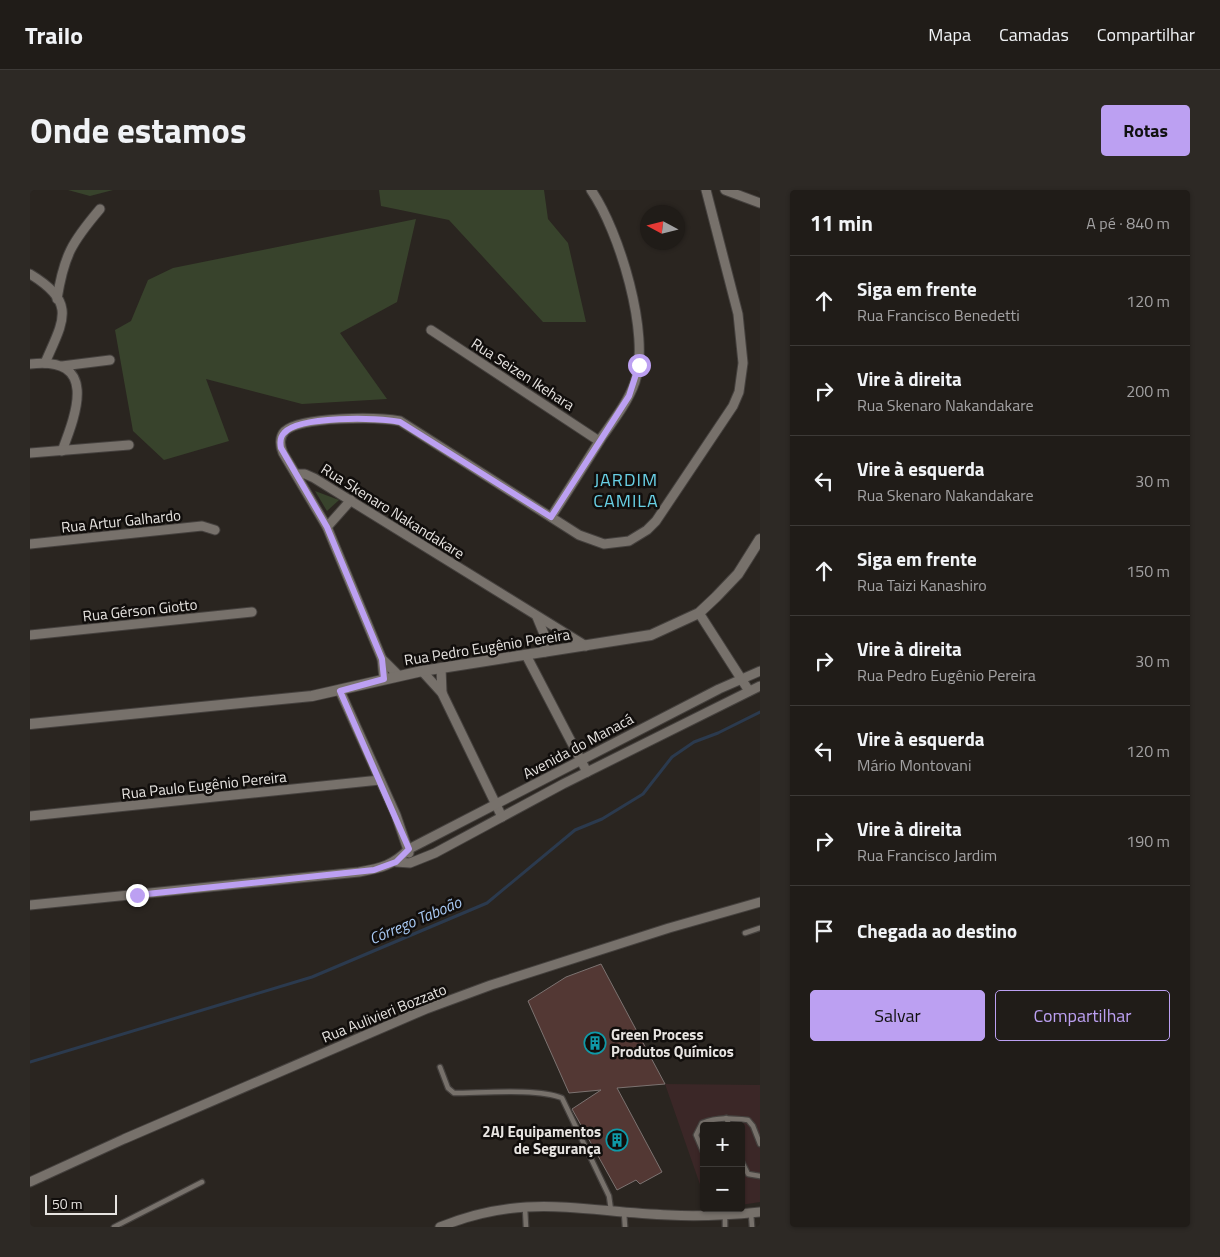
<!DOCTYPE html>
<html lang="pt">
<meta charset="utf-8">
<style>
:root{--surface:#201c18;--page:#2d2925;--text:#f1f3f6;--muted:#a2a1a2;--line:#3d3a37;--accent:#bca0f2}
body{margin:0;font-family:"Titillium Web",sans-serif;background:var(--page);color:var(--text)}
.controls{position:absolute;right:15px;bottom:15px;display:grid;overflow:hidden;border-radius:5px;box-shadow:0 1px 4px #0004}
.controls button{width:45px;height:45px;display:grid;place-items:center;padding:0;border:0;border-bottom:1px solid var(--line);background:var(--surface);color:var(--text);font:25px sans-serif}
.compass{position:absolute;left:610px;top:15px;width:45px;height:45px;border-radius:50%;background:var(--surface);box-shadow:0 1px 4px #0004;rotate:277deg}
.scale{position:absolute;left:15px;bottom:12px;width:72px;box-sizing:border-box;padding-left:5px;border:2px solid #e7e4e1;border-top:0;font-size:14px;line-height:18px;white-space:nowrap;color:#e7e4e1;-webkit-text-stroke:4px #110e0c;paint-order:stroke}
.stop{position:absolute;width:15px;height:15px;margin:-11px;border:4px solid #bca0f2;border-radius:50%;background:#fff}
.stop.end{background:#bca0f2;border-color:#fff;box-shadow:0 1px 5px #0008}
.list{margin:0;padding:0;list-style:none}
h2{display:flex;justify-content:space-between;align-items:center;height:65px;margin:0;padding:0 20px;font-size:21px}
h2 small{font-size:16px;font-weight:400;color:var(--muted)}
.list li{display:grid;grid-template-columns:32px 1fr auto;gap:15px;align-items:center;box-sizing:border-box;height:90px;padding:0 20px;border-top:1px solid var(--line)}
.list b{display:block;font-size:19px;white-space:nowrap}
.list p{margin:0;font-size:16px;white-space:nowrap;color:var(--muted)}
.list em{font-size:16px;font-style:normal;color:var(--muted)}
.actions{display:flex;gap:10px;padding:15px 20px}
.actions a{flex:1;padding:11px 0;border:1px solid var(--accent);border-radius:5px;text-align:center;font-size:18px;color:var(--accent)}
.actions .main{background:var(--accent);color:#111}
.icon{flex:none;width:28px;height:28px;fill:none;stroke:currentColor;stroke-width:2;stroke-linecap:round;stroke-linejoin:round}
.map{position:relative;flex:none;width:730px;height:1037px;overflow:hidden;border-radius:5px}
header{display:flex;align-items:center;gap:30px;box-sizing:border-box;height:70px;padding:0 25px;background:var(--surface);border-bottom:1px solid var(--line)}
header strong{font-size:24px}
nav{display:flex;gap:28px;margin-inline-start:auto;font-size:18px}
.intro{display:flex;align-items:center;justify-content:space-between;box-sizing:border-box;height:120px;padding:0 30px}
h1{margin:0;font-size:35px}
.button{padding:12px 22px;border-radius:5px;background:var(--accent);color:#111;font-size:18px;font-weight:700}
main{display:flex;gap:30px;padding:0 30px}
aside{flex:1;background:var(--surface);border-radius:5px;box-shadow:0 1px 4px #0004}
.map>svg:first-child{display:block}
.industrial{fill:#3b2727}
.green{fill:#38432c}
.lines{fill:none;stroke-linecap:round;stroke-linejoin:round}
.stream{stroke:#2b3a4e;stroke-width:3}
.building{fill:#533834;stroke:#7c7371}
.service-casing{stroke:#45413e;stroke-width:7}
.minor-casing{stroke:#45413e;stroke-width:11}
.tertiary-casing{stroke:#45413e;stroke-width:12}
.service{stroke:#77716b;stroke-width:4.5}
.minor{stroke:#77716b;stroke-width:9}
.tertiary{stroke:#77716b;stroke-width:10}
.route{stroke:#bca0f2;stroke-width:6}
.labels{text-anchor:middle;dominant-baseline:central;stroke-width:5;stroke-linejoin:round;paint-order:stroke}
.street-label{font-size:15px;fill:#e7e4e1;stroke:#110e0c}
.poi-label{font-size:15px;font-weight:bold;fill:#e7e4e1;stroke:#110e0c;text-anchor:start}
.water-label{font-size:16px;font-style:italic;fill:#a7c8f2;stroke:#110e0c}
.quarter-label{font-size:18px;letter-spacing:1px;fill:#68cfe4;stroke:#110e0c}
</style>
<header>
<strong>Trailo</strong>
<nav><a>Mapa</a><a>Camadas</a><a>Compartilhar</a></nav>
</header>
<div class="intro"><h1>Onde estamos</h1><a class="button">Rotas</a></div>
<main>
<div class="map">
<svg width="730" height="1037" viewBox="0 0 730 1037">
<rect width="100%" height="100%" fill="#2a2520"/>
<polygon class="industrial" points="635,894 730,895 730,1012 711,1015 711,936 674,936 674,1006"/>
<g class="green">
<polygon points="38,0 83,0 60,6"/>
<polygon points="349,0 514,0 518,29 538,53 556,132 513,132 419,30 351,16"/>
<polygon points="386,29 367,112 310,143 357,209 272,214 176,189 199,251 134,270 103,241 85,140 101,131 118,90 143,78"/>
<polygon points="285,301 309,310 297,321"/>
</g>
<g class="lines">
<polyline class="stream" points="0,872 282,787 457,713 545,640 572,629 613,604 642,567 664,552 688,543 730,522"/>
</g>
<polygon class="building" points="571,774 635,894 587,898 632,982 610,994 606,990 587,1000 542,919 571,900 539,903 498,811 536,787"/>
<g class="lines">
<g class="service-casing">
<g id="service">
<polyline points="715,743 730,738"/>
<path d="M410,877L418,898L424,903C452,903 508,898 532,908L579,1006L581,1020"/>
<polyline points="696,928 700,936"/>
<path d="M674,964L666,945L672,933C688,927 701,928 718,930L723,936L730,954"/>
<polyline points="711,970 718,984 730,986"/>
<polyline points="495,1018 496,1037"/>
<polyline points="594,1022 595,1037"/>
<polyline points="721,1023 722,1037"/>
<polyline points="84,1037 172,992"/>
<polyline points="695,1037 695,1024"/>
</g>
</g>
<g class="minor-casing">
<g id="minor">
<polyline points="695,0 730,13"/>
<path d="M0,84C48,113 33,131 15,173"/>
<path d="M27,109C34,65 42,52 70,19"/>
<polyline points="401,140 569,251"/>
<path d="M0,174C68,166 47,222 32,261"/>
<polyline points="32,176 80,170"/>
<polyline points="0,263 99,255"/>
<polyline points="267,284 275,284 284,288 556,456"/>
<path d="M521,327C538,301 555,274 572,247C584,230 598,212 605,192C621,145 589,40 561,0"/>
<polyline points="297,337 321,310"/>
<polyline points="0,354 172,336 185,340"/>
<polyline points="669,423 719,501"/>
<polyline points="507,427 514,444 515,462"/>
<polyline points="0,445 222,422"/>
<polyline points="496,465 557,582"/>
<polyline points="352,469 369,486"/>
<polyline points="411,478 412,503"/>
<polyline points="392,481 412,503 472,627"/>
<path d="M354,489L352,469L297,337L253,263C250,256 249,247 255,241C272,226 348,227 370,231L549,345L574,354L599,351L617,340L626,331L703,216L709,202L713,173L708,124L676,0"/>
<polyline points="310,501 366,625 379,663"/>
<polyline points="0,626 350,590"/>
<polyline points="366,672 380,673 405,663 533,594 730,496"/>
<path d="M0,715L329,682C352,678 363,675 379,659L689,499L730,481"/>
<polyline points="0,992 94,949 396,819 461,795 639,738 730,712"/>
<path d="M410,1037C496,1002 552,1022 639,1025C669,1027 700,1025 730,1022"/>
</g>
</g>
<g class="tertiary-casing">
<polyline id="tertiary" points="0,534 282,506 392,481 621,445 669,423 686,407 708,384 730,349"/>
</g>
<use href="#service" class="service"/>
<use href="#minor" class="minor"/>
<use href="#tertiary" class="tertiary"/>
</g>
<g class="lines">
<path class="route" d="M107,705L344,680L366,672L379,659L310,501L354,489L352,469L297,337L251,258C250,253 250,247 254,243C268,226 348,227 370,232L521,327L599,206L609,175"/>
</g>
<defs>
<g id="building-ring" transform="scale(1.125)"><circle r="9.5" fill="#110e0c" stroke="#0f9aa8" stroke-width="1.5"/><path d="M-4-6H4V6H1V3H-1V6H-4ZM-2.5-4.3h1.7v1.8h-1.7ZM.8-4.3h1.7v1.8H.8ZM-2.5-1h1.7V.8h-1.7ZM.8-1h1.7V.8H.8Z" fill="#0f9aa8"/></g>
</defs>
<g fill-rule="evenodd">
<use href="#building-ring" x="565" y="853"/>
<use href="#building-ring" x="587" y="950"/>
</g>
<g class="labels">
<g class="street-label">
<text transform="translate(493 184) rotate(33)">Rua Seizen Ikehara</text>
<text transform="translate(363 321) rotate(32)">Rua Skenaro Nakandakare</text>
<text transform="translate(91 331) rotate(-6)">Rua Artur Galhardo</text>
<text transform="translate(110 420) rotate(-6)">Rua Gérson Giotto</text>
<text transform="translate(457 457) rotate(-9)">Rua Pedro Eugênio Pereira</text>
<text transform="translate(548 556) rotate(-28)">Avenida do Manacá</text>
<text transform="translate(174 595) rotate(-6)">Rua Paulo Eugênio Pereira</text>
<text transform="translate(354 823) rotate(-22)">Rua Aulivieri Bozzato</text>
</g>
<g class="poi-label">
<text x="581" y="844">Green Process<tspan x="581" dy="17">Produtos Químicos</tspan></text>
<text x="571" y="941" text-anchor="end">2AJ Equipamentos<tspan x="571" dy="17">de Segurança</tspan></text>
</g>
<g class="water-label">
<text transform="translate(385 730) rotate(-23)">Córrego Taboão</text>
</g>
<g class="quarter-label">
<text x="596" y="289">JARDIM<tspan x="596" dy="21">CAMILA</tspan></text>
</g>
</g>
</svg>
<div class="controls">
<button>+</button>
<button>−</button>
</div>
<svg class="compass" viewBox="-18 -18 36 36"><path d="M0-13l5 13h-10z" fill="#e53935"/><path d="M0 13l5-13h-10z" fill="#a2a1a2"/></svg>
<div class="scale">50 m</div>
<div class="stop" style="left:609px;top:175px"></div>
<div class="stop end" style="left:107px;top:705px"></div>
</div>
<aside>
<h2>11 min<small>A pé · 840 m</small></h2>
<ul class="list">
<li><svg class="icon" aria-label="ahead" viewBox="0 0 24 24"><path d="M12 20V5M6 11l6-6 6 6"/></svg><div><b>Siga em frente</b><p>Rua Francisco Benedetti</p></div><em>120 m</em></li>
<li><svg class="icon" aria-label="right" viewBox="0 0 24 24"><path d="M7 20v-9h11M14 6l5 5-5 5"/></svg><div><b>Vire à direita</b><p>Rua Skenaro Nakandakare</p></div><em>200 m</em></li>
<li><svg class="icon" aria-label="left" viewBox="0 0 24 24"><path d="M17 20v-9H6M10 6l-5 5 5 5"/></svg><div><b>Vire à esquerda</b><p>Rua Skenaro Nakandakare</p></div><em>30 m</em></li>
<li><svg class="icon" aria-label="ahead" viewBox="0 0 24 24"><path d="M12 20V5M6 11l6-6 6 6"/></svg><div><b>Siga em frente</b><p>Rua Taizi Kanashiro</p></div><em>150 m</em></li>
<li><svg class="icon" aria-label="right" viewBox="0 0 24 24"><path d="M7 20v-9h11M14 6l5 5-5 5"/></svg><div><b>Vire à direita</b><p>Rua Pedro Eugênio Pereira</p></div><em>30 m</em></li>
<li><svg class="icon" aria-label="left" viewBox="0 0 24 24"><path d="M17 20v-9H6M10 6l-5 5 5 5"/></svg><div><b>Vire à esquerda</b><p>Mário Montovani</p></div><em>120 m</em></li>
<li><svg class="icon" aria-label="right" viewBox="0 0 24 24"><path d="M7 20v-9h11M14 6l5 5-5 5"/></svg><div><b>Vire à direita</b><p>Rua Francisco Jardim</p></div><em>190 m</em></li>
<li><svg class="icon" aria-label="arrive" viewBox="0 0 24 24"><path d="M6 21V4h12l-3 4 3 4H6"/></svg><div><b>Chegada ao destino</b></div></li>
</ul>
<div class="actions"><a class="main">Salvar</a><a>Compartilhar</a></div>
</aside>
</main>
